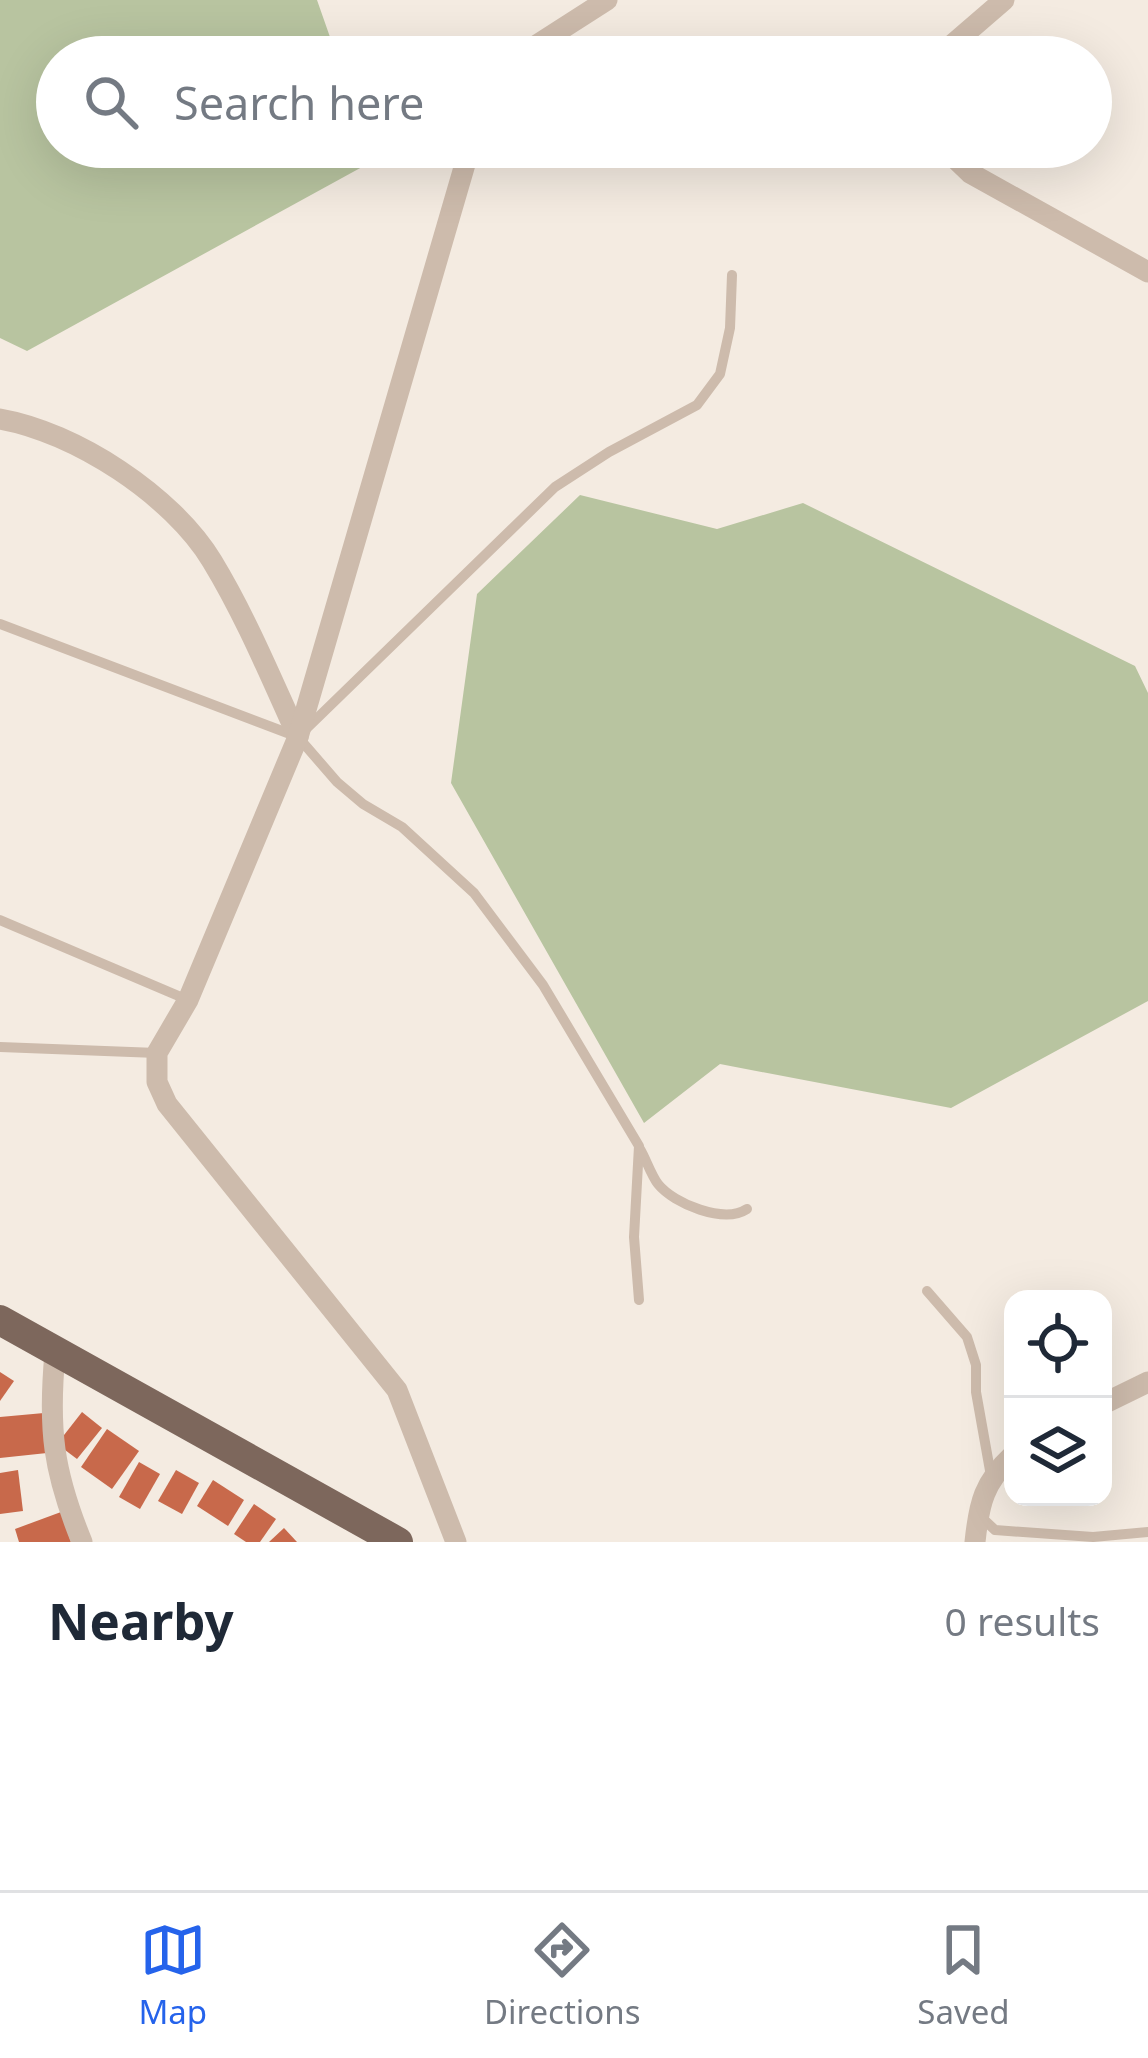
<!DOCTYPE html>
<style>
:root{--surface:#fff;--page:#f2f2f3;--text:#1f2937;--muted:#747a83;--line:#e0e1e3;--accent:#2563eb}
body{margin:0;font-family:"Noto Sans",sans-serif;background:var(--page);color:var(--text)}
.controls{position:absolute;right:36px;bottom:36px;display:grid;overflow:hidden;border-radius:24px;box-shadow:0 12px 48px #0002}
.controls button{width:108px;height:108px;display:grid;place-items:center;padding:0;border:0;border-bottom:3px solid var(--line);background:var(--surface);color:var(--text);font:60px sans-serif}
.list{margin:0;padding:0;list-style:none}
h2{display:flex;justify-content:space-between;align-items:center;height:156px;margin:0;padding:0 48px;font-size:51px}
h2 small{font-size:39px;font-weight:400;color:var(--muted)}
.icon{flex:none;width:66px;height:66px;fill:none;stroke:currentColor;stroke-width:2;stroke-linecap:round;stroke-linejoin:round}
.map{position:relative;flex:none;width:1148px;height:1542px;overflow:hidden}
.search{position:absolute;background:var(--surface);box-shadow:0 12px 48px #0002;left:36px;right:36px;top:36px;height:132px;display:flex;align-items:center;gap:30px;box-sizing:border-box;padding:0 42px;border-radius:66px;color:var(--muted);font-size:45px}
.sheet{height:348px;background:var(--surface)}
nav{display:flex;justify-content:space-around;align-items:center;box-sizing:border-box;height:168px;border-top:3px solid var(--line);background:var(--surface);font-size:33px;color:var(--muted)}
nav a{display:grid;justify-items:center;gap:6px}
nav .on{color:var(--accent)}
.map>svg:first-child{display:block}
.green{fill:#b8c4a0}
.building{fill:#c8694b}
.lines{fill:none;stroke-linecap:round;stroke-linejoin:round}
.lane{stroke:#cdbbac;stroke-width:10}
.street{stroke:#cdbbac;stroke-width:21}
.primary{stroke:#7d675c;stroke-width:30}
</style>
<div class="map">
<svg width="1148" height="1542" viewBox="0 0 1148 1542">
<rect width="100%" height="100%" fill="#f4ebe1"/>
<g class="green">
<polygon points="0,0 317,0 337,57 57,57 57,147 368,147 373,161 27,351 0,338"/>
<polygon points="580,495 717,529 803,503 1135,666 1148,693 1148,1001 951,1108 720,1064 644,1123 451,783 477,594"/>
</g>
<g class="building">
<polygon points="0,1372 14,1381 0,1401"/>
<polygon points="82,1412 102,1428 77,1459 57,1444"/>
<polygon points="44,1413 47,1453 0,1458 0,1417"/>
<polygon points="107,1429 139,1451 112,1489 81,1467"/>
<polygon points="139,1462 160,1474 140,1509 119,1497"/>
<polygon points="18,1470 23,1511 0,1514 0,1473"/>
<polygon points="176,1470 199,1483 182,1514 158,1501"/>
<polygon points="213,1480 244,1500 228,1526 197,1506"/>
<polygon points="254,1504 276,1519 260,1542 246,1542 234,1534"/>
<polygon points="61,1512 71,1542 19,1542 15,1529"/>
<polygon points="284,1528 297,1542 269,1542"/>
</g>
<g class="lines">
<g class="lane">
<polyline points="0,624 298,737 337,782 363,804 402,827 474,893 543,985 639,1146 634,1237 639,1300"/>
<polyline points="305,730 555,487 609,452 697,405 720,374 730,328 732,275"/>
<polyline points="0,920 188,1000"/>
<polyline points="0,1047 157,1053"/>
<path d="M640,1149C646,1159 651,1175 658,1184C674,1204 724,1224 747,1209"/>
<polyline points="927,1291 967,1337 976,1365 976,1392 991,1476"/>
<polyline points="980,1516 995,1530 1093,1537 1148,1532"/>
</g>
<g class="street">
<polyline points="518,57 607,0"/>
<polyline points="938,57 1004,0"/>
<polyline points="943,147 970,173 1148,272"/>
<path d="M0,419C75,432 172,495 212,561C246,617 271,678 298,737"/>
<path d="M55,1353C48,1429 53,1471 82,1542"/>
<polyline points="1103,1404 1148,1382"/>
<polyline points="456,1542 397,1390 167,1104 157,1082 157,1053 188,1000 298,737 470,147"/>
<path d="M975,1542C979,1503 984,1482 1013,1455"/>
</g>
<polyline class="primary" points="0,1320 398,1542"/>
</g>
</svg>
<div class="controls">
<button><svg class="icon" aria-label="locate" viewBox="0 0 24 24"><circle cx="12" cy="12" r="6"/><path d="M12 2v4M12 18v4M2 12h4M18 12h4"/></svg></button>
<button><svg class="icon" aria-label="layers" viewBox="0 0 24 24"><path d="M12 4l9 5-9 5-9-5zM3 14l9 5 9-5"/></svg></button>
</div>
<div class="search"><svg class="icon" aria-label="search" viewBox="0 0 24 24"><circle cx="10" cy="10" r="6"/><path d="M15 15l6 6"/></svg>Search here</div>
</div>
<section class="sheet">
<h2>Nearby<small>0 results</small></h2>
<ul class="list">
</ul>
</section>
<nav>
<a class="on"><svg class="icon" aria-label="map" viewBox="0 0 24 24"><path d="M3 6l6-2 6 2 6-2v14l-6 2-6-2-6 2zM9 4v14M15 6v14"/></svg>Map</a>
<a><svg class="icon" aria-label="directions" viewBox="0 0 24 24"><path d="M12 3l9 9-9 9-9-9zM9 14v-3h6M13 9l2 2-2 2"/></svg>Directions</a>
<a><svg class="icon" aria-label="saved" viewBox="0 0 24 24"><path d="M7 4h10v16l-5-4-5 4z"/></svg>Saved</a>
</nav>
